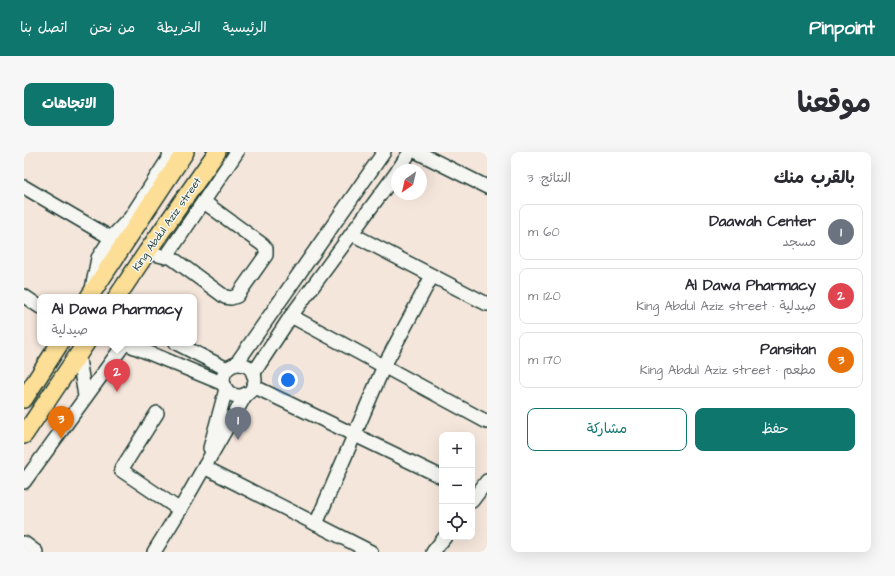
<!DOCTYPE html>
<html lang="ar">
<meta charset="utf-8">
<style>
:root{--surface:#fff;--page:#f7f7f7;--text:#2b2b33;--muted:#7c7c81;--line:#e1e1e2;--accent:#0f766e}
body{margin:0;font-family:"Architects Daughter","Playpen Sans Arabic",sans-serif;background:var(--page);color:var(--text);direction:rtl}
.controls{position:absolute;right:12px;bottom:12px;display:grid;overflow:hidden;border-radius:8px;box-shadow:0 4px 16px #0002}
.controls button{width:36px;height:36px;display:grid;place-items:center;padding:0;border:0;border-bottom:1px solid var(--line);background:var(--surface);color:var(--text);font:20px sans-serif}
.compass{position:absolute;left:367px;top:12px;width:36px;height:36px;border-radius:50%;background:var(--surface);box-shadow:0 4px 16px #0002;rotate:214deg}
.you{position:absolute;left:264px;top:228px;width:14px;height:14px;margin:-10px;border:3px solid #fff;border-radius:50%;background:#1a73e8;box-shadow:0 0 0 6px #1a73e833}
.badge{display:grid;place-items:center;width:26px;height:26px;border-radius:50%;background:var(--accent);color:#fff;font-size:13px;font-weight:700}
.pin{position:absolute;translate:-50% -33px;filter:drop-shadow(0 1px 2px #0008)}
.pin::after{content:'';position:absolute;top:21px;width:14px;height:12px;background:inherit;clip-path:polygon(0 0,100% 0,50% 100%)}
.popup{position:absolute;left:13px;top:142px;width:160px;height:52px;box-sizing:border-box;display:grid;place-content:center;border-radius:8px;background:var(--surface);filter:drop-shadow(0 1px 3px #0005);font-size:13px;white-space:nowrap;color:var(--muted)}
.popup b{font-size:15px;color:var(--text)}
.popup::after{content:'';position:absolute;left:50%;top:100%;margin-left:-8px;border:8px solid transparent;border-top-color:var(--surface)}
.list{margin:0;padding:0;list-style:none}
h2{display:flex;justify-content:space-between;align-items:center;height:52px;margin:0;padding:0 16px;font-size:17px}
h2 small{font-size:13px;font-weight:400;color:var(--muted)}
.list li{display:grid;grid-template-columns:26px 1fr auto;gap:12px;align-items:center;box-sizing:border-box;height:56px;margin:0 8px 8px;padding:0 8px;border:1px solid var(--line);border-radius:8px}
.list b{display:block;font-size:15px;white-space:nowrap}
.list p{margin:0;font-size:13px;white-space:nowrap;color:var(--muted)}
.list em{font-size:13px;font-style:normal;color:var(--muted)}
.actions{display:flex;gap:8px;padding:12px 16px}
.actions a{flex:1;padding:9px 0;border:1px solid var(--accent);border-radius:8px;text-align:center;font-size:14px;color:var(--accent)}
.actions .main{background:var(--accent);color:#fff}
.icon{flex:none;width:22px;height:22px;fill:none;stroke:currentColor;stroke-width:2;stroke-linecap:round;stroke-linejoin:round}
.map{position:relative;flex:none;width:463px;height:400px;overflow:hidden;direction:ltr;border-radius:8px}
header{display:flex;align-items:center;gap:24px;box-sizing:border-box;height:56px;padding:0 20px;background:var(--accent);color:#fff}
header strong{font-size:19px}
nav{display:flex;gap:22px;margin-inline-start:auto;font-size:14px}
.intro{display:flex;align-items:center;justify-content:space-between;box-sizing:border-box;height:96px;padding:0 24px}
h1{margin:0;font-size:28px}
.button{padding:10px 18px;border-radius:8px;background:var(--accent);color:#fff;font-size:14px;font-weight:700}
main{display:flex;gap:24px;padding:0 24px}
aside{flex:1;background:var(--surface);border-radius:8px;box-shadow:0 4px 16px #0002}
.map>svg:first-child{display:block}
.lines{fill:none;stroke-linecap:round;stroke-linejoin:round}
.minor-casing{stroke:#1f3d34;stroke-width:16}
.major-casing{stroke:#1f3d34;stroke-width:20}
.minor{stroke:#f6f6f2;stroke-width:13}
.major{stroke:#fcde96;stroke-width:17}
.labels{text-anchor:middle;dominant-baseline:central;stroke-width:3;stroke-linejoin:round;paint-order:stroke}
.street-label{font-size:11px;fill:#1f3d34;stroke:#f6f6f2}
</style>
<header>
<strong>Pinpoint</strong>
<nav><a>الرئيسية</a><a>الخريطة</a><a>من نحن</a><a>اتصل بنا</a></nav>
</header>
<div class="intro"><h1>موقعنا</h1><a class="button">الاتجاهات</a></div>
<main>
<aside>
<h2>بالقرب منك<small>النتائج: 3</small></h2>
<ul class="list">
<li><span class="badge" style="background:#6b7280">1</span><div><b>Daawah Center</b><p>مسجد</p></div><em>60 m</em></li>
<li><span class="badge" style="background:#e0444e">2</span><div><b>Al Dawa Pharmacy</b><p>صيدلية · King Abdul Aziz street</p></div><em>120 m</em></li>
<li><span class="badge" style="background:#e8710a">3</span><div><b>Pansitan</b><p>مطعم · King Abdul Aziz street</p></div><em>170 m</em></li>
</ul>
<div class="actions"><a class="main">حفظ</a><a>مشاركة</a></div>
</aside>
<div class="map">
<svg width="463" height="400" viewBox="0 0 463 400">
<rect width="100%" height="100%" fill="#f5e6db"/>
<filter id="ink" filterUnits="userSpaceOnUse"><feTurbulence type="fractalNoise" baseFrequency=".025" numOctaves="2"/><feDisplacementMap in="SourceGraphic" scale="8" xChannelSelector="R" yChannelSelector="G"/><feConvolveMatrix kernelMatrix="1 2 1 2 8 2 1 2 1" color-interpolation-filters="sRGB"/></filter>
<g filter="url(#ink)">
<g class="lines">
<g class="minor-casing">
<g id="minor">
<polyline points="393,0 463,35"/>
<polyline points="374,18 386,0"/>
<polyline points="0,35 87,86"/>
<polyline points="328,82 463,152"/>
<polyline points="123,100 142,105 213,0"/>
<polyline points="144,103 201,145 207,146 213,144 242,103 242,97 239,93 180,50"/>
<polyline points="68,137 74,106 87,86 106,66 148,1 145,0"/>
<polyline points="0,144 16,155"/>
<polyline points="267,164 463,270"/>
<polyline points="101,191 200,232"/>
<polyline points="152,191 203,217"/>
<polyline points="54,201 61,244"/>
<polyline points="212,212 360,0"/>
<circle cx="215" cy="228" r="16"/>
<polyline points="229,222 267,164 373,20"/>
<polyline points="229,234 418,325"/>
<polyline points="133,261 97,318 156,358"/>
<polyline points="186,296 202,237"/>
<polyline points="180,315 347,400"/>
<polyline points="0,330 101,191"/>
<polyline points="448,349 463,329"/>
<polyline points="292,372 360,214 408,124"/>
<polyline points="0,391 12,400"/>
<polyline points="130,400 154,361 222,242"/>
<polyline points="409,400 421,385"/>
</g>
</g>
<g class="major-casing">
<g id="major">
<polyline points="65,145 161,0"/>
<polyline points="93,145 123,100 193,0"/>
<polyline points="0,247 36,191"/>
<polyline points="0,283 62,191"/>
</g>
</g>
<use href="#minor" class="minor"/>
<use href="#major" class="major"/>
</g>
</g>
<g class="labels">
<g class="street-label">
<text transform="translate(143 72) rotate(-55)">King Abdul Aziz street</text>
</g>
</g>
</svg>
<div class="controls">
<button>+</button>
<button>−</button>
<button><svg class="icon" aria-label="locate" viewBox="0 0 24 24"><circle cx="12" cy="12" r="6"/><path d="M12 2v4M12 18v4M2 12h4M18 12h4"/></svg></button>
</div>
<svg class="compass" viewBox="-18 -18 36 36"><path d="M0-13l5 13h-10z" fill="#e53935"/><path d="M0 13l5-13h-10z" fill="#7c7c81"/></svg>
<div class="you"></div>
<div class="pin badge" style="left:214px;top:288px;background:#6b7280">1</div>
<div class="pin badge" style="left:93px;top:240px;background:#e0444e">2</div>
<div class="popup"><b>Al Dawa Pharmacy</b>صيدلية</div>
<div class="pin badge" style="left:37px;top:287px;background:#e8710a">3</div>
</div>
</main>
